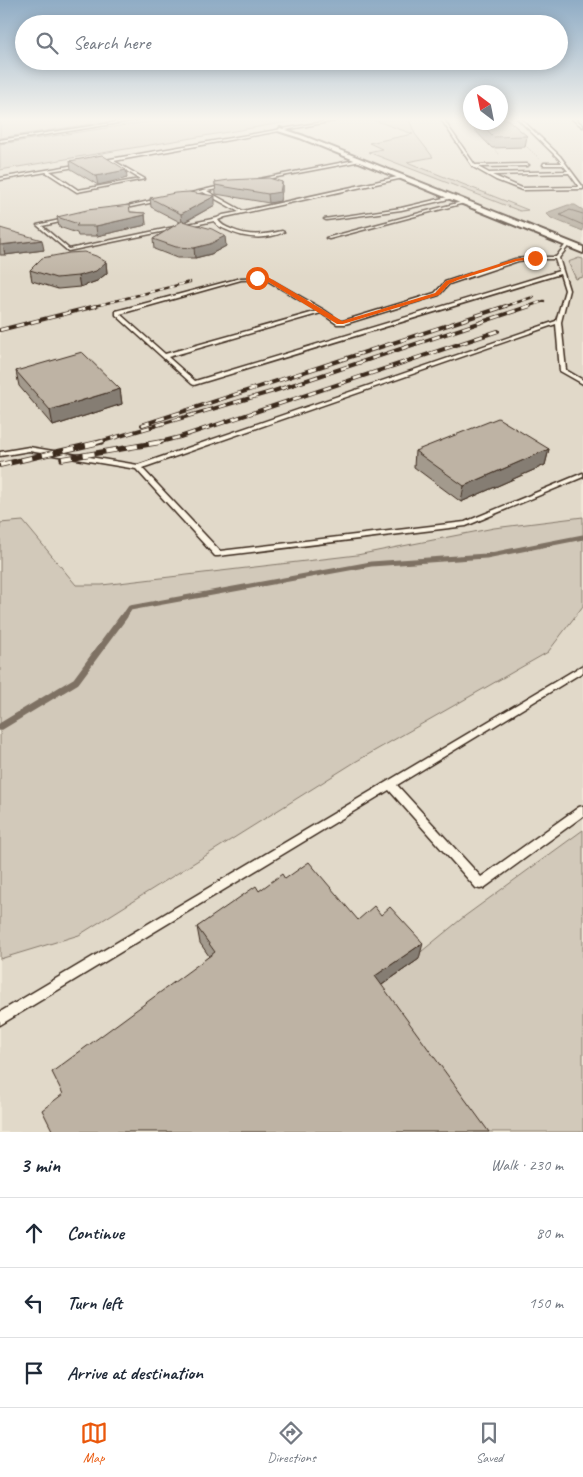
<!DOCTYPE html>
<meta charset="utf-8">
<style>
:root{--surface:#fff;--page:#f2f2f3;--text:#1f2937;--muted:#747a83;--line:#e0e1e3;--accent:#ea580c}
body{margin:0;font-family:Caveat,sans-serif;background:var(--page);color:var(--text)}
.compass{position:absolute;left:463px;top:85px;width:45px;height:45px;border-radius:50%;background:var(--surface);box-shadow:0 2px 12px #0003;rotate:328deg}
.stop{position:absolute;width:15px;height:15px;margin:-11px;border:4px solid #ea580c;border-radius:50%;background:#fff}
.stop.end{background:#ea580c;border-color:#fff;box-shadow:0 1px 5px #0008}
.list{margin:0;padding:0;list-style:none}
h2{display:flex;justify-content:space-between;align-items:center;height:65px;margin:0;padding:0 20px;font-size:21px}
h2 small{font-size:16px;font-weight:400;color:var(--muted)}
.list li{display:grid;grid-template-columns:32px 1fr auto;gap:15px;align-items:center;box-sizing:border-box;height:70px;padding:0 20px;border-top:1px solid var(--line)}
.list b{display:block;font-size:19px;white-space:nowrap}
.list em{font-size:16px;font-style:normal;color:var(--muted)}
.icon{flex:none;width:28px;height:28px;fill:none;stroke:currentColor;stroke-width:2;stroke-linecap:round;stroke-linejoin:round}
.map{position:relative;flex:none;width:583px;height:1132px;overflow:hidden}
.search{position:absolute;background:var(--surface);box-shadow:0 2px 12px #0003;left:15px;right:15px;top:15px;height:55px;display:flex;align-items:center;gap:12px;box-sizing:border-box;padding:0 18px;border-radius:28px;color:var(--muted);font-size:19px}
.sheet{height:275px;background:var(--surface)}
nav{display:flex;justify-content:space-around;align-items:center;box-sizing:border-box;height:70px;border-top:1px solid var(--line);background:var(--surface);font-size:14px;color:var(--muted)}
nav a{display:grid;justify-items:center;gap:2px}
nav .on{color:var(--accent)}
.map>svg:first-child{display:block}
.built{fill:#e1d9c9}
.green{fill:#d2c9ba;stroke:#867a6c}
.water{fill:#aaa091;stroke:#7e7163}
.lines{fill:none;stroke-linecap:round;stroke-linejoin:round}
.shore{stroke:#67594c;stroke-width:1}
.stream-far1{stroke:#7e7163;stroke-width:5}
.stream{stroke:#7e7163;stroke-width:7}
.lane-casing{stroke:#3b2a1e;stroke-width:3}
.street-casing{stroke:#3b2a1e;stroke-width:4}
.path{stroke:#3b2a1e;stroke-width:1;stroke-dasharray:0.5 2;stroke-linecap:butt}
.lane{fill:#fcf5e5;fill-rule:evenodd}
.street{fill:#fcf5e5;fill-rule:evenodd}
.rail-far2-casing{stroke:#3b2a1e;stroke-width:2.5}
.rail-far1-casing{stroke:#3b2a1e;stroke-width:4}
.rail-casing{stroke:#3b2a1e;stroke-width:5.5}
.rail-far2{stroke:#fcf5e5;stroke-width:2;stroke-dasharray:5;stroke-linecap:butt}
.rail-far1{stroke:#fcf5e5;stroke-width:2.5;stroke-dasharray:8;stroke-linecap:butt}
.rail{stroke:#fcf5e5;stroke-width:4;stroke-dasharray:11;stroke-linecap:butt}
.wall{fill:#a39a8d;stroke:#3b2a1e}
.shaded-wall{fill:#857d73;stroke:#3b2a1e}
.building{fill:#beb3a4;stroke:#3b2a1e}
.route{fill:#ea580c}
</style>
<div class="map">
<svg width="583" height="1132" viewBox="0 0 583 1132">
<rect width="100%" height="100%" fill="#f0e9d9"/>
<filter id="ink" filterUnits="userSpaceOnUse"><feTurbulence type="fractalNoise" baseFrequency=".02" numOctaves="2"/><feDisplacementMap in="SourceGraphic" scale="10" xChannelSelector="R" yChannelSelector="G"/><feConvolveMatrix kernelMatrix="1 2 1 2 8 2 1 2 1" color-interpolation-filters="sRGB"/></filter>
<g filter="url(#ink)">
<polygon class="built" points="306,119 470,119 470,122 500,122 501,119 583,119 583,1132 0,1132 0,170"/>
<g class="green">
<polygon points="0,119 123,119 0,138"/>
<polygon points="166,119 306,119 0,170 0,144"/>
<polygon points="371,119 409,119 415,134 433,157 407,162 528,210 520,211 368,152 382,149 369,143 413,134"/>
<polygon points="579,258 583,259 583,277 576,279 568,262"/>
<polygon points="583,517 583,606 548,652 355,762 79,935 0,959 0,523 23,521 76,585 102,585 357,555 494,528"/>
<polygon points="583,830 583,1132 474,1132 373,991 465,916"/>
</g>
<polygon class="water" points="568,205 575,205 583,210 583,231 551,218 546,213"/>
<g class="lines">
<polyline class="shore" points="583,214 570,210 560,215 583,225"/>
<polyline class="stream-far1" points="123,618 130,608 371,564 486,556 583,537"/>
<polyline class="stream" points="0,727 76,681 124,616"/>
<g class="lane-casing">
<g id="lane">
<polygon points="138,119 144,119 0,142 0,140"/>
<polygon points="340,119 345,119 114,161 145,179 77,192 46,172 0,180 0,178 81,164 82,166 50,171 78,190 140,179 110,161 100,163 99,161"/>
<path d="M441,119H443L475,165L527,164L529,165L527,166L478,167L489,173L568,171L563,165H543L544,163H562L558,158L518,119H521L560,156L583,187V189L522,190L496,180L473,167ZM569,173L579,187L522,188L492,175Z"/>
<polygon points="445,119 470,119 470,120 446,120"/>
<polygon points="572,119 578,119 576,120 583,125 583,127"/>
<polygon points="360,159 361,161 261,180 259,179"/>
<path d="M402,176L403,178L225,217L218,220C221,225 226,227 231,229C249,237 264,235 282,231L284,232C266,240 245,239 227,230C222,228 217,226 214,221L68,251L37,225L69,218V220L42,226L69,249L217,218L223,215L239,212L203,192L184,196L182,195L225,185L226,187L207,191L243,211Z"/>
<polygon points="452,196 453,198 401,210 326,220 324,219 401,208"/>
<polygon points="158,199 159,201 121,209 119,208"/>
<polygon points="465,201 468,202 329,239 326,238"/>
<path d="M567,243L570,244L559,258L569,290L561,322L566,370L583,380V384L560,371L556,324L142,468L220,551L465,522L583,473V477L466,526L218,556H215L136,469L29,451L0,456V452L29,447L138,465L556,321L565,290L560,274L194,385L192,384L116,315V311L241,278L266,277L324,310L340,321H343L435,293L445,282L515,259L535,257H556ZM535,259H555L559,271L195,381L168,357L321,313L337,324H345L439,295L449,284L518,261ZM265,279L318,311L165,354L120,314L241,280Z"/>
<polygon points="583,665 583,672 397,785 481,877 579,807 583,806 583,816 484,888 480,889 476,888 389,790 0,1025 0,1012"/>
</g>
</g>
<g class="street-casing">
<polygon id="street" points="280,128 304,136 583,247 583,253 300,138 278,131"/>
</g>
<g class="path">
<polyline points="527,147 540,159"/>
<polyline points="493,148 499,155"/>
</g>
<use href="#lane" class="lane"/>
<use href="#street" class="street"/>
<g class="rail-far2-casing">
<g id="rail-far2">
<polyline points="91,307 190,282"/>
<polyline points="503,307 533,297"/>
<polyline points="526,307 544,301"/>
</g>
</g>
<g class="rail-far1-casing">
<g id="rail-far1">
<polyline points="0,330 96,306"/>
<polyline points="142,425 506,306"/>
<polyline points="96,443 274,391 530,306"/>
<polyline points="156,443 180,437 498,331"/>
</g>
</g>
<g class="rail-casing">
<g id="rail">
<polyline points="62,459 161,442"/>
<polyline points="0,465 101,442"/>
</g>
</g>
<use href="#rail-far2" class="rail-far2"/>
<use href="#rail-far1" class="rail-far1"/>
<use href="#rail" class="rail"/>
</g>
<g class="wall">
<polygon points="470,119 470,122 500,122 527,136 525,147 492,148 469,124"/>
<polygon points="70,161 127,178 98,185 71,169"/>
<polygon points="215,182 282,182 282,191 280,201 269,203 216,194"/>
<polygon points="150,198 215,205 185,222 226,246 211,254 195,258 177,258 154,249 153,239 180,222 151,207"/>
<polygon points="130,212 145,213 146,225 97,236 78,236 77,233 59,227 57,217"/>
<polygon points="0,228 44,250 5,255 0,255"/>
<polygon points="106,262 107,273 97,281 80,287 58,289 32,281 30,270"/>
<polygon points="16,371 120,389 122,404 53,426 19,386"/>
<polygon points="549,449 545,465 461,502 414,467 415,451"/>
<polygon points="285,879 358,920 419,959 382,985 63,1094 209,956 200,943 197,927 259,891"/>
</g>
<g class="shaded-wall">
<polygon points="126,170 127,178 98,185 96,176"/>
<polygon points="282,182 282,191 280,201 269,203 268,194"/>
<polygon points="215,196 215,205 182,223 181,214"/>
<polygon points="145,215 146,225 97,236 96,226"/>
<polygon points="225,236 226,246 211,254 195,258 194,248"/>
<polygon points="42,240 44,250 5,255 3,245"/>
<polygon points="106,262 107,273 97,281 80,287 78,276"/>
<polygon points="120,389 122,404 53,426 50,410"/>
<polygon points="549,449 545,465 461,502 464,486"/>
<polygon points="423,943 419,959 373,991 375,976"/>
</g>
<g class="building">
<polygon points="500,119 507,119 527,136 494,137 479,122 500,122"/>
<polygon points="102,155 126,170 96,176 70,161"/>
<polygon points="269,178 282,182 280,192 268,194 215,185 215,182 229,180"/>
<polygon points="189,192 215,196 181,214 150,198 175,193"/>
<polygon points="129,205 130,212 145,213 145,215 96,226 76,226 78,224 57,217 87,210"/>
<polygon points="182,221 212,229 225,236 210,244 194,248 176,247 153,239"/>
<polygon points="0,228 42,240 0,245"/>
<polygon points="84,252 96,256 106,262 96,271 78,276 56,278 30,270 42,258 69,253"/>
<polygon points="82,352 120,389 50,410 16,371"/>
<polygon points="498,418 549,449 464,486 415,451"/>
<polygon points="309,862 358,920 374,906 381,915 390,907 423,943 375,976 489,1132 53,1132 42,1110 63,1094 52,1072 215,952 197,927 256,886 259,891 282,874 285,879"/>
</g>
</g>
<linearGradient id="sky" x2="0" y2="1"><stop stop-color="#8facc5"/><stop offset="0.43" stop-color="#f8f5ee"/><stop offset="1" stop-color="#f8f5ee" stop-opacity="0"/></linearGradient>
<rect width="583" height="277" fill="url(#sky)"/>
<polygon class="route" points="535,256 537,259 517,261 458,280 449,284 439,295 343,324 337,324 265,280 255,278 268,277 342,321 435,293 446,281 455,278 515,259"/>
</svg>
<svg class="compass" viewBox="-18 -18 36 36"><path d="M0-13l5 13h-10z" fill="#e53935"/><path d="M0 13l5-13h-10z" fill="#747a83"/></svg>
<div class="stop" style="left:257px;top:278px"></div>
<div class="stop end" style="left:535px;top:258px"></div>
<div class="search"><svg class="icon" aria-label="search" viewBox="0 0 24 24"><circle cx="10" cy="10" r="6"/><path d="M15 15l6 6"/></svg>Search here</div>
</div>
<section class="sheet">
<h2>3 min<small>Walk · 230 m</small></h2>
<ul class="list">
<li><svg class="icon" aria-label="ahead" viewBox="0 0 24 24"><path d="M12 20V5M6 11l6-6 6 6"/></svg><div><b>Continue</b></div><em>80 m</em></li>
<li><svg class="icon" aria-label="left" viewBox="0 0 24 24"><path d="M17 20v-9H6M10 6l-5 5 5 5"/></svg><div><b>Turn left</b></div><em>150 m</em></li>
<li><svg class="icon" aria-label="arrive" viewBox="0 0 24 24"><path d="M6 21V4h12l-3 4 3 4H6"/></svg><div><b>Arrive at destination</b></div></li>
</ul>
</section>
<nav>
<a class="on"><svg class="icon" aria-label="map" viewBox="0 0 24 24"><path d="M3 6l6-2 6 2 6-2v14l-6 2-6-2-6 2zM9 4v14M15 6v14"/></svg>Map</a>
<a><svg class="icon" aria-label="directions" viewBox="0 0 24 24"><path d="M12 3l9 9-9 9-9-9zM9 14v-3h6M13 9l2 2-2 2"/></svg>Directions</a>
<a><svg class="icon" aria-label="saved" viewBox="0 0 24 24"><path d="M7 4h10v16l-5-4-5 4z"/></svg>Saved</a>
</nav>
